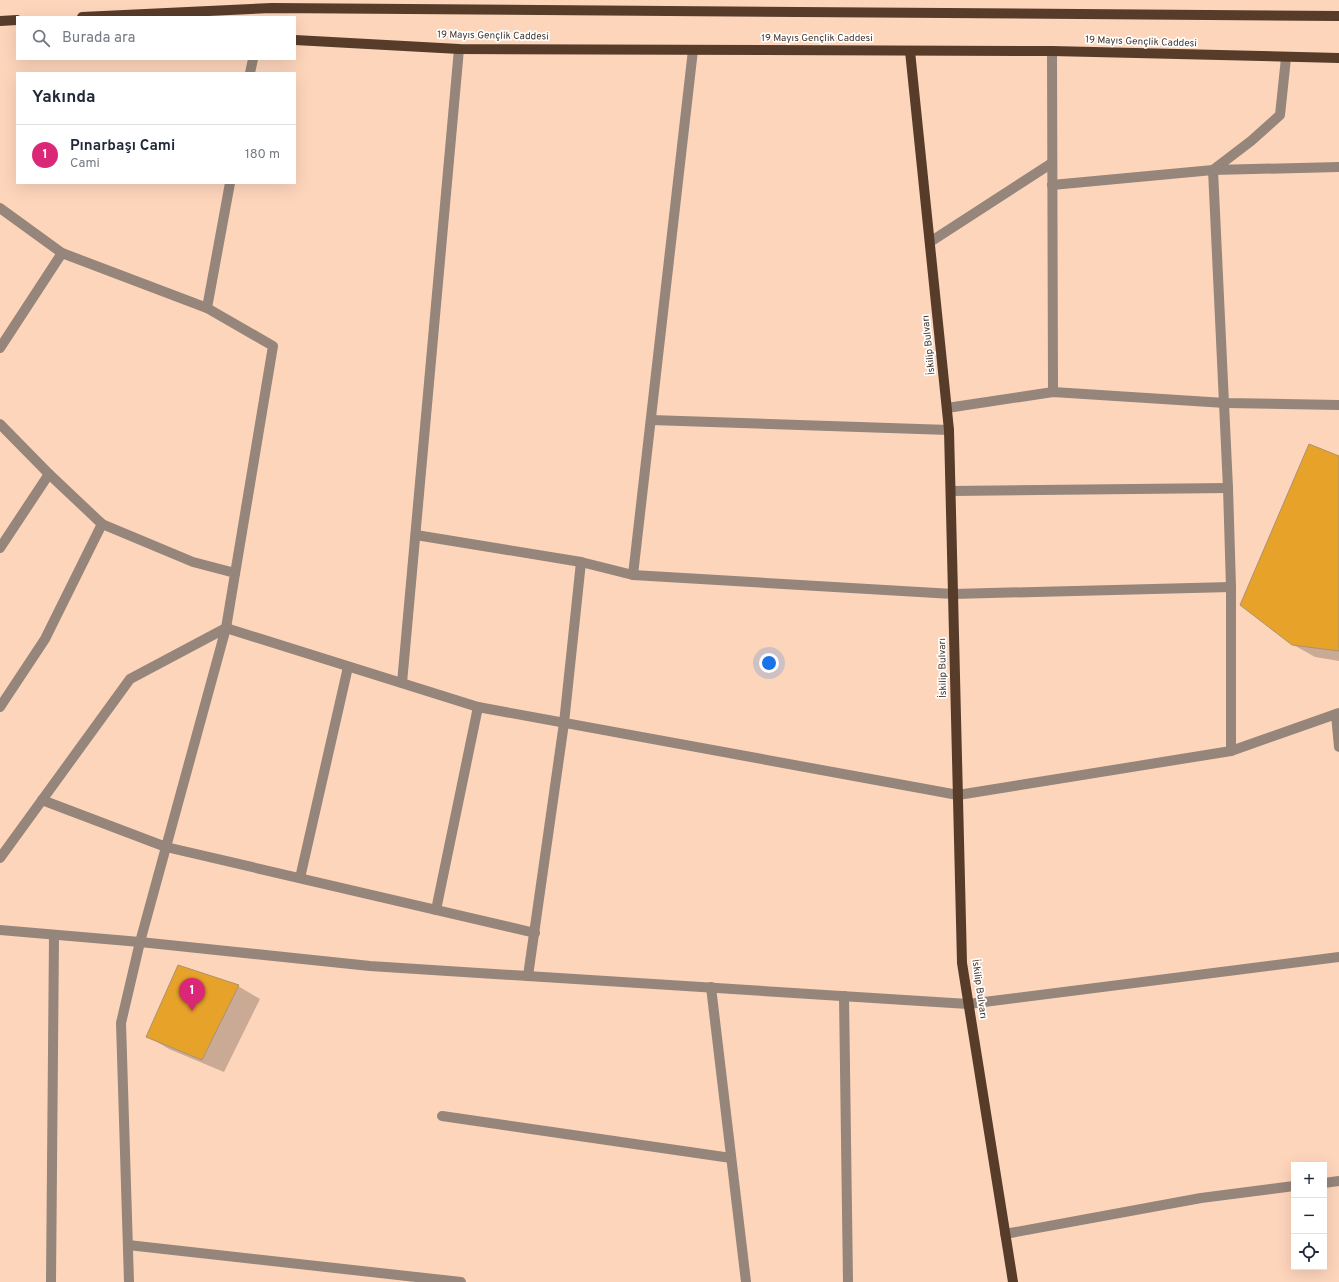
<!DOCTYPE html>
<html lang="tr">
<meta charset="utf-8">
<style>
:root{--surface:#fff;--page:#f6f6f7;--text:#1f2937;--muted:#747a83;--line:#e0e1e3;--accent:#db2777}
body{margin:0;font-family:Overpass,sans-serif;background:var(--page);color:var(--text)}
.controls{position:absolute;right:12px;bottom:12px;display:grid;overflow:hidden;border-radius:0px;box-shadow:0 4px 16px #0002}
.controls button{width:36px;height:36px;display:grid;place-items:center;padding:0;border:0;border-bottom:1px solid var(--line);background:var(--surface);color:var(--text);font:20px sans-serif}
.you{position:absolute;left:769px;top:663px;width:14px;height:14px;margin:-10px;border:3px solid #fff;border-radius:50%;background:#1a73e8;box-shadow:0 0 0 6px #1a73e833}
.badge{display:grid;place-items:center;width:26px;height:26px;border-radius:50%;background:var(--accent);color:#fff;font-size:13px;font-weight:700}
.pin{position:absolute;translate:-50% -33px;filter:drop-shadow(0 1px 2px #0008)}
.pin::after{content:'';position:absolute;top:21px;width:14px;height:12px;background:inherit;clip-path:polygon(0 0,100% 0,50% 100%)}
.list{margin:0;padding:0;list-style:none}
h2{display:flex;justify-content:space-between;align-items:center;height:52px;margin:0;padding:0 16px;font-size:17px}
h2 small{font-size:13px;font-weight:400;color:var(--muted)}
.list li{display:grid;grid-template-columns:26px 1fr auto;gap:12px;align-items:center;box-sizing:border-box;height:60px;padding:0 16px;border-top:1px solid var(--line)}
.list b{display:block;font-size:15px;white-space:nowrap}
.list p{margin:0;font-size:13px;white-space:nowrap;color:var(--muted)}
.list em{font-size:13px;font-style:normal;color:var(--muted)}
.icon{flex:none;width:22px;height:22px;fill:none;stroke:currentColor;stroke-width:2;stroke-linecap:round;stroke-linejoin:round}
.map{position:relative;flex:none;width:1339px;height:1282px;overflow:hidden}
.search{position:absolute;background:var(--surface);box-shadow:0 4px 16px #0002;left:16px;top:16px;width:280px;height:44px;display:flex;align-items:center;gap:10px;box-sizing:border-box;padding:0 14px;border-radius:0px;color:var(--muted);font-size:15px}
.panel{position:absolute;background:var(--surface);box-shadow:0 4px 16px #0002;left:16px;top:72px;width:280px;height:112px;border-radius:0px}
.map>svg:first-child{display:block}
.shadow{fill:#0003}
.building{fill:#e7a229;stroke:#ab9270}
.lines{fill:none;stroke-linecap:round;stroke-linejoin:round}
.minor{stroke:#95857a;stroke-width:10}
.major{stroke:#573c2a;stroke-width:10}
.labels{text-anchor:middle;dominant-baseline:central;stroke-width:3.5;stroke-linejoin:round;paint-order:stroke}
.street-label{font-size:10px;fill:#44352b;stroke:#fff}
</style>
<div class="map">
<svg width="1339" height="1282" viewBox="0 0 1339 1282">
<rect width="100%" height="100%" fill="#fdd5bb"/>
<g class="shadow">
<polygon points="1339,458 1339,661 1315,657 1292,644"/>
<polygon points="238,986 260,999 224,1072 169,1049 147,1036"/>
</g>
<g class="building">
<polygon points="1309,444 1339,456 1339,651 1292,645 1240,605"/>
<polygon points="178,965 239,985 202,1060 146,1037"/>
</g>
<g class="lines">
<g class="minor">
<polyline points="1052,51 1053,392"/>
<polyline points="1286,58 1280,115 1251,141 1213,170 1228,488 1231,587 1231,751 1336,714"/>
<polyline points="250,73 253,59"/>
<polyline points="1052,185 1213,170 1339,167"/>
<polyline points="0,208 62,253 207,308"/>
<polyline points="930,242 1052,163"/>
<polyline points="0,348 62,253"/>
<polyline points="947,408 1053,392 1225,403 1339,405"/>
<polyline points="651,420 949,430"/>
<polyline points="0,424 49,474 102,524 193,562 235,573"/>
<polyline points="951,491 1228,488"/>
<polyline points="416,535 581,562 633,575 953,594 1231,587"/>
<polyline points="0,548 49,474"/>
<polyline points="633,575 693,50"/>
<polyline points="402,683 459,49"/>
<polyline points="0,707 45,639 102,524"/>
<polyline points="1339,713 1336,714 1339,747"/>
<polyline points="42,800 166,847 535,933"/>
<polyline points="0,858 130,679 226,628 478,707 958,795 1231,751"/>
<polyline points="300,878 348,667"/>
<polyline points="436,910 478,707"/>
<polyline points="0,930 140,942 370,966 968,1004 1339,957"/>
<polyline points="528,976 564,723 581,562"/>
<polyline points="711,987 746,1282"/>
<polyline points="844,996 848,1282"/>
<polyline points="442,1116 731,1158"/>
<polyline points="1324,1183 1339,1181"/>
<polyline points="1005,1234 1201,1198 1294,1186"/>
<polyline points="128,1245 461,1282"/>
<polyline points="51,1282 54,935"/>
<polyline points="129,1282 121,1023 140,942 226,628 273,346 207,308 230,183"/>
</g>
<g class="major">
<polyline points="82,17 272,8 1339,16"/>
<polyline points="0,21 17,20"/>
<polyline points="295,40 459,49 1052,51 1339,58"/>
<polyline points="910,51 949,430 962,963 1013,1282"/>
</g>
</g>
<g class="labels">
<g class="street-label">
<text transform="translate(493 36) rotate(1)">19 Mayıs Gençlik Caddesi</text>
<text x="817" y="38">19 Mayıs Gençlik Caddesi</text>
<text transform="translate(1141 42) rotate(2)">19 Mayıs Gençlik Caddesi</text>
<text transform="translate(929 345) rotate(-96)">İskilip Bulvarı</text>
<text transform="translate(943 668) rotate(-91)">İskilip Bulvarı</text>
<text transform="translate(979 989) rotate(82)">İskilip Bulvarı</text>
</g>
</g>
</svg>
<div class="controls">
<button>+</button>
<button>−</button>
<button><svg class="icon" aria-label="locate" viewBox="0 0 24 24"><circle cx="12" cy="12" r="6"/><path d="M12 2v4M12 18v4M2 12h4M18 12h4"/></svg></button>
</div>
<div class="you"></div>
<div class="pin badge" style="left:192px;top:1011px">1</div>
<div class="search"><svg class="icon" aria-label="search" viewBox="0 0 24 24"><circle cx="10" cy="10" r="6"/><path d="M15 15l6 6"/></svg>Burada ara</div>
<section class="panel">
<h2>Yakında<small></small></h2>
<ul class="list">
<li><span class="badge">1</span><div><b>Pınarbaşı Cami</b><p>Cami</p></div><em>180 m</em></li>
</ul>
</section>
</div>
